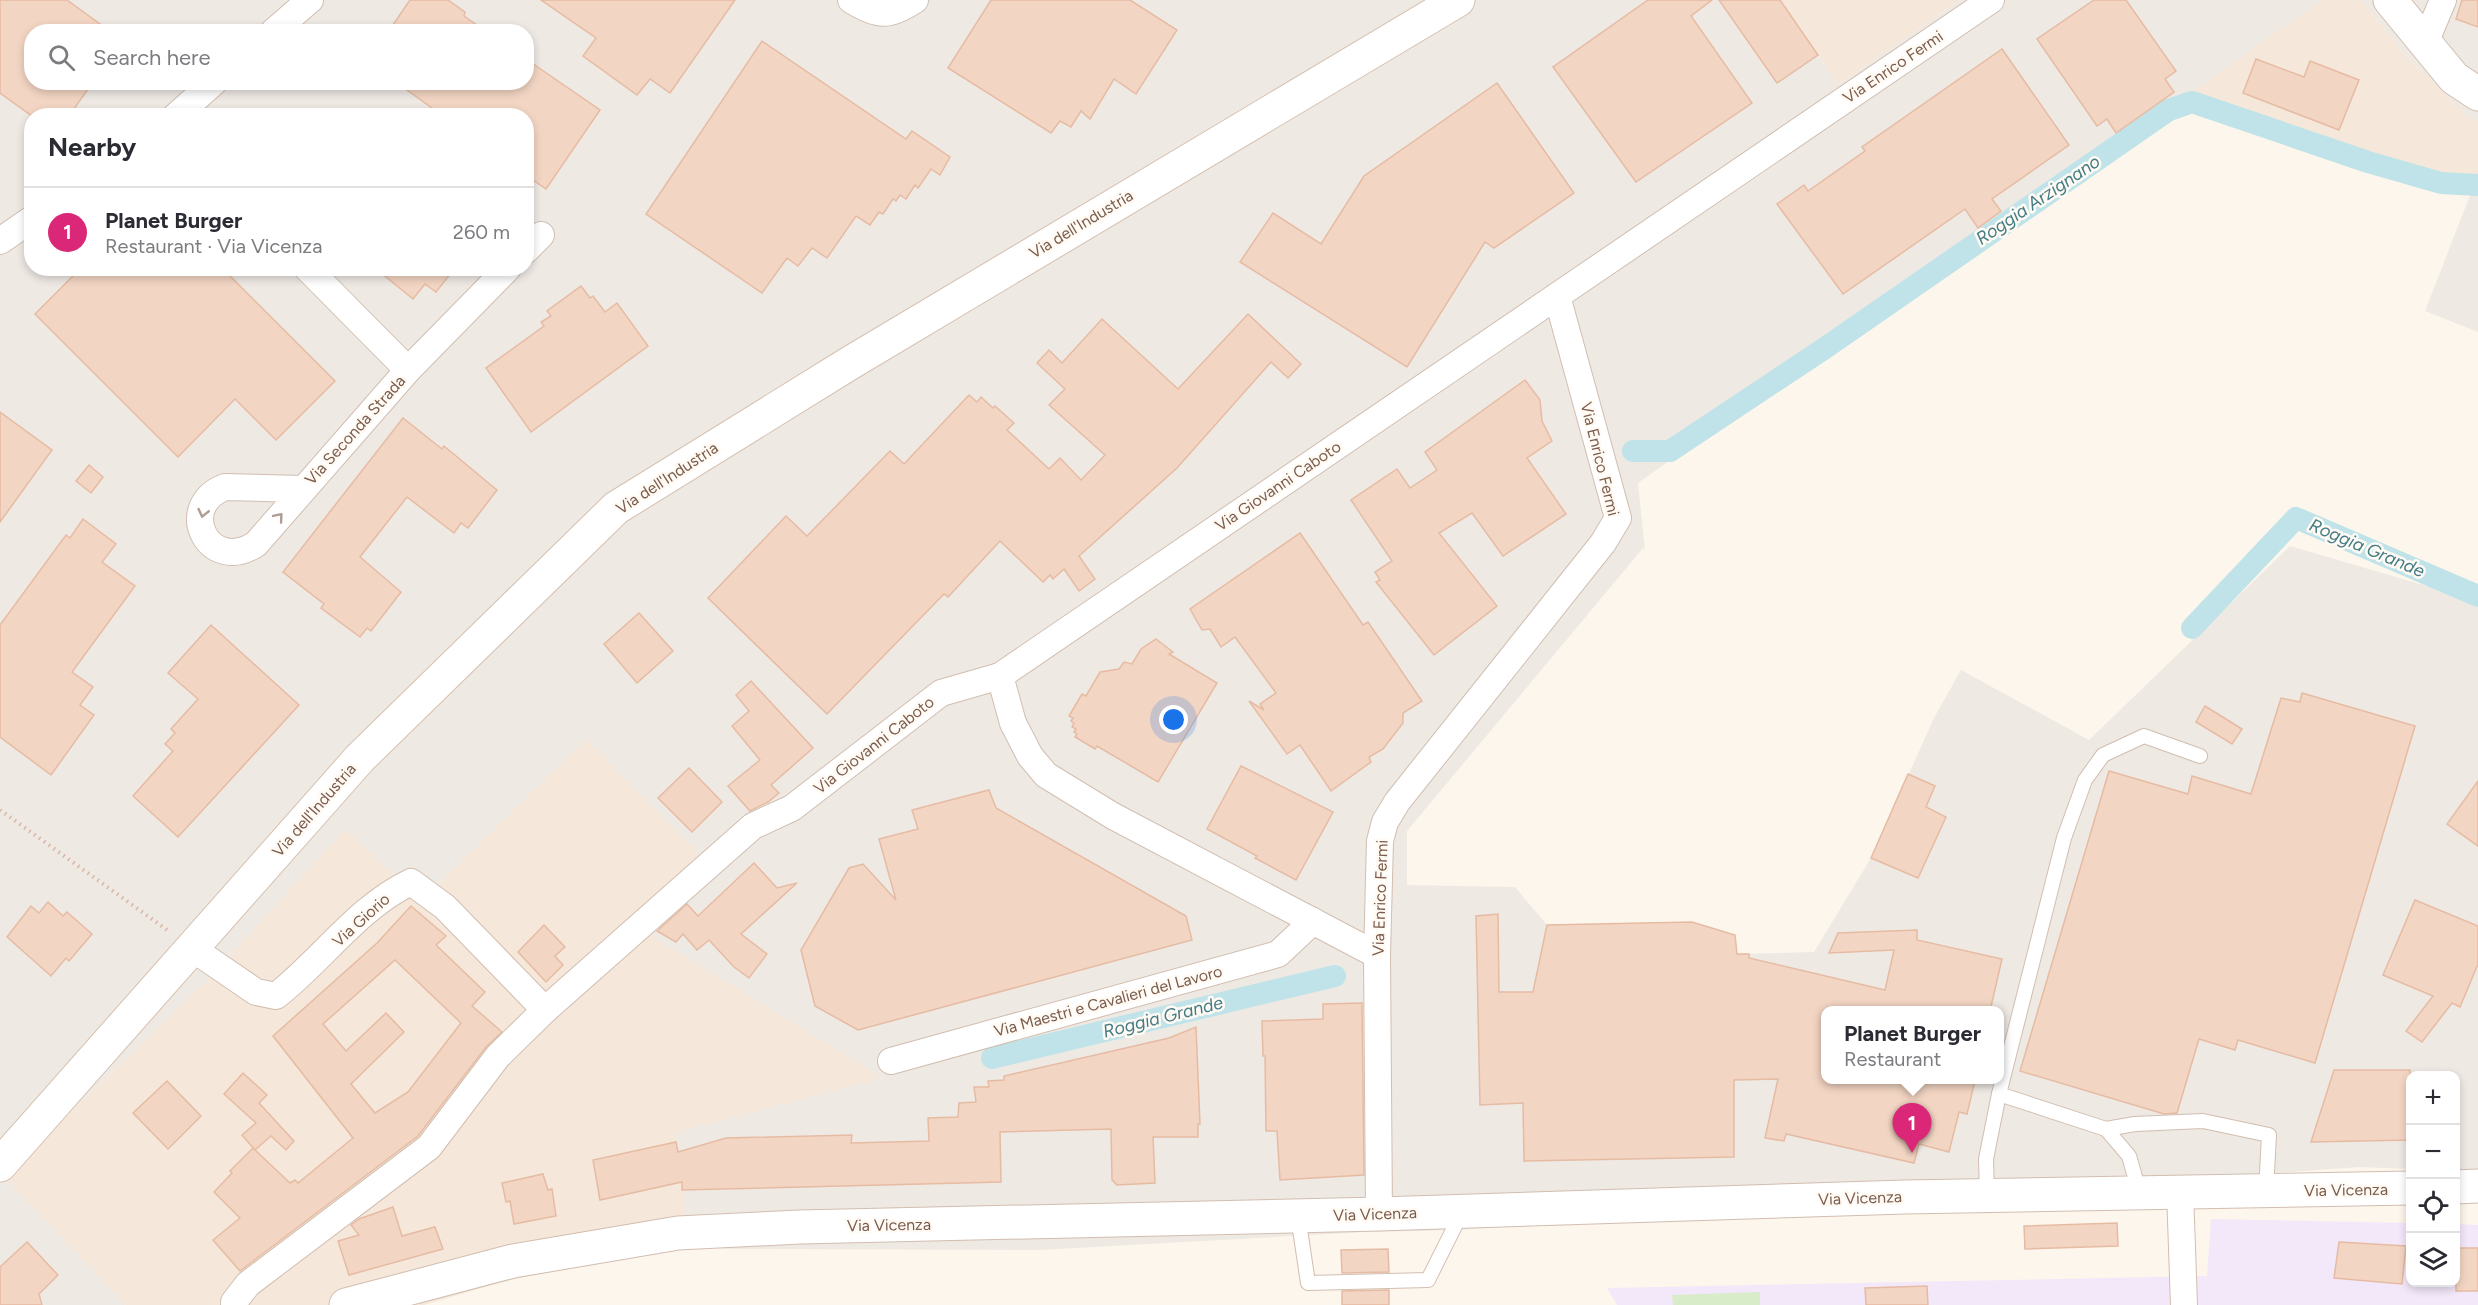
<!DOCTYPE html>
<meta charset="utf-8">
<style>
:root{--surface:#fff;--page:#f2f2f3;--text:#2b2b33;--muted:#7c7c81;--line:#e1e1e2;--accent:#db2777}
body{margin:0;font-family:Figtree,sans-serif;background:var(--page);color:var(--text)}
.controls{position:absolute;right:18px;bottom:18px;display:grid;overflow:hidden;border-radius:12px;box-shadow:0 3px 9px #0003}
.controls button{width:54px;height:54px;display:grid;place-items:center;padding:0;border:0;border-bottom:2px solid var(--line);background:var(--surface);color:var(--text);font:30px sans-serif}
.you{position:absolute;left:1174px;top:720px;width:21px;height:21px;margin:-15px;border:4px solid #fff;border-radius:50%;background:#1a73e8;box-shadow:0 0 0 9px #1a73e833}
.badge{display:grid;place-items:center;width:39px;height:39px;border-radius:50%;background:var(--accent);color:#fff;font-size:20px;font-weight:700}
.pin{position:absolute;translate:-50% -50px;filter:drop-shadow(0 2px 3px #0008)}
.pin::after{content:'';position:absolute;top:32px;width:21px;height:18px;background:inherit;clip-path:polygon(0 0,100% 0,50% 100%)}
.popup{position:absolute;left:1821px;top:1006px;width:183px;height:78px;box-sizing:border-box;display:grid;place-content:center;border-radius:12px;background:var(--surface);filter:drop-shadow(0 2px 4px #0005);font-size:20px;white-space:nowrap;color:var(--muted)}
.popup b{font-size:22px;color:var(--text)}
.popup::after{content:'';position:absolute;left:50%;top:100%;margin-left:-12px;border:12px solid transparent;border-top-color:var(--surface)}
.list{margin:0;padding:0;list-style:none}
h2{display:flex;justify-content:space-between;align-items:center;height:78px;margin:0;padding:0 24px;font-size:26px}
h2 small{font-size:20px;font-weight:400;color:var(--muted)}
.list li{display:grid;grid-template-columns:39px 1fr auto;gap:18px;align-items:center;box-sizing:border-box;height:90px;padding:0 24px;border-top:2px solid var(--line)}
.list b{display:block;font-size:22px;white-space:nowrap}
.list p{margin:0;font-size:20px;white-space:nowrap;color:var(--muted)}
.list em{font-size:20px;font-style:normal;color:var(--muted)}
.icon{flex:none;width:33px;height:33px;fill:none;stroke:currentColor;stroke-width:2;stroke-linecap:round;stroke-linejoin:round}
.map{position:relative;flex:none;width:2478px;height:1305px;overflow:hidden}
.search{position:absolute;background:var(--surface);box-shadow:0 3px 9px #0003;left:24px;top:24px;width:510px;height:66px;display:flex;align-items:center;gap:15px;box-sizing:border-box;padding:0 21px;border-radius:24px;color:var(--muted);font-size:22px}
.panel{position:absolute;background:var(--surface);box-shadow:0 3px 9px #0003;left:24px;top:108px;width:510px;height:168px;border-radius:24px}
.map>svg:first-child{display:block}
.residential{fill:#f5e8da}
.industrial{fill:#efe9e4;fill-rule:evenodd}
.education{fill:#f3e8fa}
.green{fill:#d8ecc9}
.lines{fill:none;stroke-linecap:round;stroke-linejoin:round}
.canal{stroke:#bfe3e8;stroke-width:22}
.building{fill:#f3d5c3;stroke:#e6bba3;stroke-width:1.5;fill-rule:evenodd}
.service-casing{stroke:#d1beb0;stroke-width:16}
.minor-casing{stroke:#d1beb0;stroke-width:28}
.tertiary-casing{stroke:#d1beb0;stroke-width:35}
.secondary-casing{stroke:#d6c0b0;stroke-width:35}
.path{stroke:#d9b8a5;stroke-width:4;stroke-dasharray:1.5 4.5;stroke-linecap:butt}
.service{stroke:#fff;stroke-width:14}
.minor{stroke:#fff;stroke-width:26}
.tertiary{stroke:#fff;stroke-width:33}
.secondary{stroke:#fff;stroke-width:33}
.oneway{stroke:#af9d94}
.labels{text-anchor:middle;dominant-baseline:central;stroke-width:5;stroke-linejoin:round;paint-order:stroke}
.street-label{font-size:16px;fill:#7a5c4d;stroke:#fffaf3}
.water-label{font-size:18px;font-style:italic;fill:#437c86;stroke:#fffaf3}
</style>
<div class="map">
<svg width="2478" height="1305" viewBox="0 0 2478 1305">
<rect width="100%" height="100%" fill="#fdf6ec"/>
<g class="residential">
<polygon points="1780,0 1960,0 1838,85"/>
<polygon points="2322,0 2361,0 2403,53 2470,117 2478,122 2478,175 2472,188 2399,171 2253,124 2195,113 2187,95"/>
<polygon points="586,739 712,866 646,932 883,1078 678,1132 688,1244 505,1281 424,1305 126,1305 4,1177 213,974 345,829 422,900"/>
</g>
<g class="industrial">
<path d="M0,0H1780L1838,85L1960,0H2322L1638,483L1646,560L1644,547L1407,831V885L1515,887L1547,925L1692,922L1735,935L1737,954L1814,952L1871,858L1934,718L1961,670L2089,740L2290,546L2478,601V1171L2456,1170V1076H2410V1169L2360,1167L1458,1230L1366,1232L1040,1250L727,1249L688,1244L677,1132L883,1078L645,932L712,866L586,739L422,900L345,829L213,974L4,1177L126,1305H0ZM32,32H526V82H32ZM32,116H526V268H32ZM1825,1010H1999V1080H1825Z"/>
<polygon points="2361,0 2478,0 2478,122 2470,118 2403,53"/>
<polygon points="2478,175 2478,332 2425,311"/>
</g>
<polygon class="education" points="2211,1219 2410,1223 2410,1282 2456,1282 2456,1224 2478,1225 2478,1305 1617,1305 1607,1288 2207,1276"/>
<polygon class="green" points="1760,1292 1760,1305 1673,1305 1672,1295"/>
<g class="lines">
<g class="canal">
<polyline points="1633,451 1670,451 1825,348 2169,110 2192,102 2368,162 2441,183 2478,185"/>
<polyline points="2192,628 2296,518 2478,596"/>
<polyline points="992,1058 1335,976"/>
</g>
</g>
<g class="building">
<polygon points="0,0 67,0 111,32 32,32 32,82 93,82 69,116 32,116 0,93"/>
<polygon points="410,0 448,0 465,12 464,16 487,32 388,32"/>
<polygon points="541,0 735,0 670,93 650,79 637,95 583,56 596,38"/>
<polygon points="991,0 1130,0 1177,30 1136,94 1114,79 1090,119 1081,111 1071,127 1060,121 1051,133 948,68"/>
<polygon points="1648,0 1712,0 1691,16 1752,103 1636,182 1553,67"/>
<polygon points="1719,0 1780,0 1818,55 1777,83"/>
<polygon points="2094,0 2126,0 2176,71 2165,79 2174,92 2116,133 2107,119 2097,126 2037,39"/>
<polygon points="2462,0 2478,0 2478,27 2456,19"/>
<polygon points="762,41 906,139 912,131 950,157 940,175 931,169 918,188 915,185 906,199 900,195 896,201 893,199 883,214 879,212 870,225 856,216 827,258 812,248 798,266 787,258 762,293 646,214"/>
<polygon points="2002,49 2069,145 1992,199 2001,211 1978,228 1965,209 1843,294 1777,204 1804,185 1808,191 1865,151 1862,147"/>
<polygon points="526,59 600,110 546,189 526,175 526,116 443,116 396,82 526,82"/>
<polygon points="2256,59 2304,77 2310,61 2359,80 2339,130 2243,93"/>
<polygon points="1497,83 1574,193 1494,248 1485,242 1407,367 1240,262 1273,213 1321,244 1364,176"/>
<polygon points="81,268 222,268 335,381 276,440 235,399 178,457 35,314"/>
<polygon points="375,268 455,268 436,292 425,284 413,299"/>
<polygon points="581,286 590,298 593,296 605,312 617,303 648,346 531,432 486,368 544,326 541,322 551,316 547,311"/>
<polygon points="1248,314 1301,364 1288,378 1271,362 1177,468 1079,556 1095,579 1079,591 1064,569 1053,579 1050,575 1043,582 1000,541 948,597 944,594 827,714 708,598 786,516 807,536 890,451 904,464 969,395 977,402 981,397 993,408 995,406 1014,423 1007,430 1049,469 1060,458 1081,480 1105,455 1049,405 1065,389 1037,363 1049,350 1062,363 1102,319 1178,389"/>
<polygon points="1525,380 1540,400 1542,421 1552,441 1527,458 1566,514 1503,556 1472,513 1439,533 1497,606 1434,655 1376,582 1380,580 1375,572 1392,561 1351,500 1397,469 1410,488 1437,470 1425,452"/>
<polygon points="0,412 52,450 0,522"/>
<polygon points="403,418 442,449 444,446 497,490 468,528 461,523 454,533 407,497 360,557 401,592 371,631 367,628 360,637 321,608 324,604 283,572"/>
<polygon points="89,465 103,477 91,493 76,481"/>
<polygon points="83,519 116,544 102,562 135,586 72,672 93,687 80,705 94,715 51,775 0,737 0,625 66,535 70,538"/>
<polygon points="1300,533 1363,625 1368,622 1422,701 1403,713 1403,723 1383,749 1369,757 1371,762 1331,791 1300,745 1287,754 1249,701 1264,710 1260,704 1276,693 1235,637 1221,647 1210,629 1202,630 1190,609"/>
<polygon points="639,613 673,651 637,683 604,644"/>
<polygon points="211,625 299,705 178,837 133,796 173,751 165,744 175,733 171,729 198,699 168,673"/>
<polygon points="1156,639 1173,652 1169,654 1217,683 1158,782 1097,746 1095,749 1075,737 1077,734 1074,732 1076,729 1072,727 1074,723 1071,721 1073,718 1069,716 1082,694 1086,696 1100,672 1119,669 1124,662 1132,664 1141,649"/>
<polygon points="751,681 813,748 771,785 779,793 768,802 750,811 728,786 760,760 732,726 749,711 736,695"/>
<polygon points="2302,693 2415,726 2315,1063 2238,1040 2235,1050 2199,1039 2177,1113 2164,1114 2020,1071 2109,771 2188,794 2192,776 2251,794 2281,698 2300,702"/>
<polygon points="2205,706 2242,729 2232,744 2196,722"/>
<polygon points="1241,766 1333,812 1296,880 1255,858 1257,856 1207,829"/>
<polygon points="689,768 722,802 692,832 658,798"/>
<polygon points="1908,774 1935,786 1926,807 1946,817 1918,878 1871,858"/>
<polygon points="2478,781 2478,846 2447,824"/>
<polygon points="989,790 996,808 1186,916 1192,940 858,1030 815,1006 801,950 849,868 863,864 896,900 879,839 918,829 912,810"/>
<polygon points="754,863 777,888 797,883 741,934 767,954 749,978 734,967 709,940 697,950 683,934 676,942 657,931 687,904 698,916"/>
<polygon points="2415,900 2478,926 2478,964 2460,1007 2452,1003 2422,1042 2406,1031 2433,996 2383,975"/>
<polygon points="48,902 63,916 67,912 92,934 69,961 66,958 51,976 7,937 31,906 39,913"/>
<path d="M411,906L446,936L436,945L485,992L472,1006L502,1032L486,1047L418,1136L240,1271L213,1240L240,1218L214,1192L232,1173L230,1171L253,1148L290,1183L295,1180L298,1183L353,1138L273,1036L377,943ZM395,960L461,1023L408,1092L375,1113L351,1084L404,1032L386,1013L346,1051L323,1024Z"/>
<polygon points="1498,914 1499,992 1533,992 1547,925 1692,922 1735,935 1737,954 1749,954 1749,958 1885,990 1894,950 1829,953 1838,933 1917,930 1917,940 2002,959 1990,1011 1825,1011 1825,1080 1975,1080 1967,1114 1959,1112 1949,1152 1919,1144 1914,1163 1786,1134 1784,1141 1765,1138 1778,1079 1734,1080 1734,1157 1524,1161 1523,1103 1480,1105 1476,916"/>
<polygon points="544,925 565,947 555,956 563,965 546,982 518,952"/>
<polygon points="1362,1003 1364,1175 1280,1180 1277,1131 1266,1131 1265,1056 1263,1056 1262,1021 1323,1019 1323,1004"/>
<polygon points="1196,1027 1200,1124 1198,1124 1198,1137 1153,1137 1155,1183 1117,1185 1112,1180 1111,1129 1000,1132 1001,1182 682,1190 682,1182 600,1200 593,1160 676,1142 678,1152 726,1138 852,1135 851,1143 929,1141 928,1118 958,1117 959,1103 976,1102 974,1087 989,1087 988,1081 1004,1080 1004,1076 1169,1038"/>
<polygon points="2334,1070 2410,1070 2410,1140 2311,1142"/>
<polygon points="243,1073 267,1095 259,1103 294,1141 286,1150 271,1136 255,1150 242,1135 256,1123 224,1094"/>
<polygon points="167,1081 201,1116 168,1149 133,1113"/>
<polygon points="543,1174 548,1190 552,1189 556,1216 514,1224 510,1201 506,1202 502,1183"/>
<polygon points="393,1207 402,1236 435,1227 443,1249 349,1275 338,1241 359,1235 351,1225 359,1219"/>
<polygon points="2117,1223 2118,1246 2025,1249 2024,1226"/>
<polygon points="27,1242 58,1275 39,1294 42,1305 0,1305 0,1267"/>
<polygon points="2339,1242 2406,1246 2402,1284 2334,1278"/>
<rect x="2456" y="1248" width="22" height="43"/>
<polygon points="1388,1249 1389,1272 1342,1273 1341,1250"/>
<polygon points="1927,1286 1928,1305 1866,1305 1865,1288"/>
<polygon points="1389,1290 1389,1305 1342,1305 1342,1291"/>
</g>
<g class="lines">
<g class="service-casing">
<g id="service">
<polyline points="2106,1129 2135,1124 2203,1121 2269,1135 2266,1191"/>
<polyline points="2139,1191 2129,1156 2106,1129 1999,1094 2064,838 2085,780 2103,755 2144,736 2200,756"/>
<polyline points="1987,1195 1986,1159 1999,1094"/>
<polyline points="1298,1216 1308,1283 1428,1280 1462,1212"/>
</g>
</g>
<g class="minor-casing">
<g id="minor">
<path d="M851,0C878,17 889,17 915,0"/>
<polyline points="273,32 310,0"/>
<polyline points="2425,43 2443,0"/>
<polyline points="176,116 214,82"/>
<polyline points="0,241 32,219"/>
<polyline points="526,250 541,235"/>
<polyline points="408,370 508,268"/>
<path d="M302,489L225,487C175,506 208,575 256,544L408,370L307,268"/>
<polyline points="1000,676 1013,723 1030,756 1046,775 1113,816 1377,955"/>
<path d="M193,949L256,992L276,996C322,960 358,907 411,882L445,907L545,1010"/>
<polyline points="891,1061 1278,954 1313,921"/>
<polyline points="2180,1191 2184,1305"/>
<polyline points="1379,1214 1377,955 1380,841 1385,822 1397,802 1603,543 1618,518 1557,296 1991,0"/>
<polyline points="234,1305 234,1302 248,1284 429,1147 498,1056 545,1010 753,826 792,808 941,693 1000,676 1557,296"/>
</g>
</g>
<g class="tertiary-casing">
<g id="tertiary">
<polyline points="2390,0 2454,78 2478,94"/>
<polyline points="2456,1187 2478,1186"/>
<polyline points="346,1305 513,1261 678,1233 800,1227 1379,1214 1905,1197 2410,1188"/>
</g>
</g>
<g class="secondary-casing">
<polyline id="secondary" points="0,1165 360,758 616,508 850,363 1458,0"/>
</g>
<polyline class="path" points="0,810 170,932"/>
<use href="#service" class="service"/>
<use href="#minor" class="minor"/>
<use href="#tertiary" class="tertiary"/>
<use href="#secondary" class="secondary"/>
</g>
<defs><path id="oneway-chevron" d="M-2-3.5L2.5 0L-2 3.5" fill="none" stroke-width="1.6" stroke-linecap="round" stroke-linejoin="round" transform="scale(1.5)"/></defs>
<g class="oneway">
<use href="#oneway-chevron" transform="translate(203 513) rotate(103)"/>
<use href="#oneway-chevron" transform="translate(279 517) rotate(-50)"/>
</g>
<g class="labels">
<g class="street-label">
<text transform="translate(1893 67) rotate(-34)">Via Enrico Fermi</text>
<text transform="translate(1081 224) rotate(-31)">Via dell'Industria</text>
<text transform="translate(355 430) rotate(-48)">Via Seconda Strada</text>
<text transform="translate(1600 459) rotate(76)">Via Enrico Fermi</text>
<text transform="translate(667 478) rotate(-33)">Via dell'Industria</text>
<text transform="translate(1278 486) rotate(-34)">Via Giovanni Caboto</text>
<text transform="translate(874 745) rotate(-38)">Via Giovanni Caboto</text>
<text transform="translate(314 810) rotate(-49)">Via dell'Industria</text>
<text transform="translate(1380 898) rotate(-88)">Via Enrico Fermi</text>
<text transform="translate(361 920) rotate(-42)">Via Giorio</text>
<text transform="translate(1108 1001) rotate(-15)">Via Maestri e Cavalieri del Lavoro</text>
<text transform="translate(2346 1190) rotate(-1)">Via Vicenza</text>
<text transform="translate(1860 1198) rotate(-2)">Via Vicenza</text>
<text transform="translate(1375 1214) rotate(-2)">Via Vicenza</text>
<text transform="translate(889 1225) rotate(-1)">Via Vicenza</text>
</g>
<g class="water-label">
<text transform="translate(2038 200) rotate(-34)">Roggia Arzignano</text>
<text transform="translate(2367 548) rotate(23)">Roggia Grande</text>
<text transform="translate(1163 1017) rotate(-14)">Roggia Grande</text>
</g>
</g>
</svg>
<div class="controls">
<button>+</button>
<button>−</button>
<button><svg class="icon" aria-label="locate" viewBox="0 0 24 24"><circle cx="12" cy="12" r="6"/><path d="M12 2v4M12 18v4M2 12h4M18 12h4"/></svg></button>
<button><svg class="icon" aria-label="layers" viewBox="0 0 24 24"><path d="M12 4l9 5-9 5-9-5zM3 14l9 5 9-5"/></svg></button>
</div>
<div class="you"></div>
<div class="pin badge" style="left:1912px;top:1153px">1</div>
<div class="popup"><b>Planet Burger</b>Restaurant</div>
<div class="search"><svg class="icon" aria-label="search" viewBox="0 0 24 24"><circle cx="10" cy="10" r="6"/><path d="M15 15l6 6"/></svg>Search here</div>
<section class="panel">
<h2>Nearby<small></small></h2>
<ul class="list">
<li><span class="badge">1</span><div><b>Planet Burger</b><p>Restaurant · Via Vicenza</p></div><em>260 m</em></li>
</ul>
</section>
</div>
